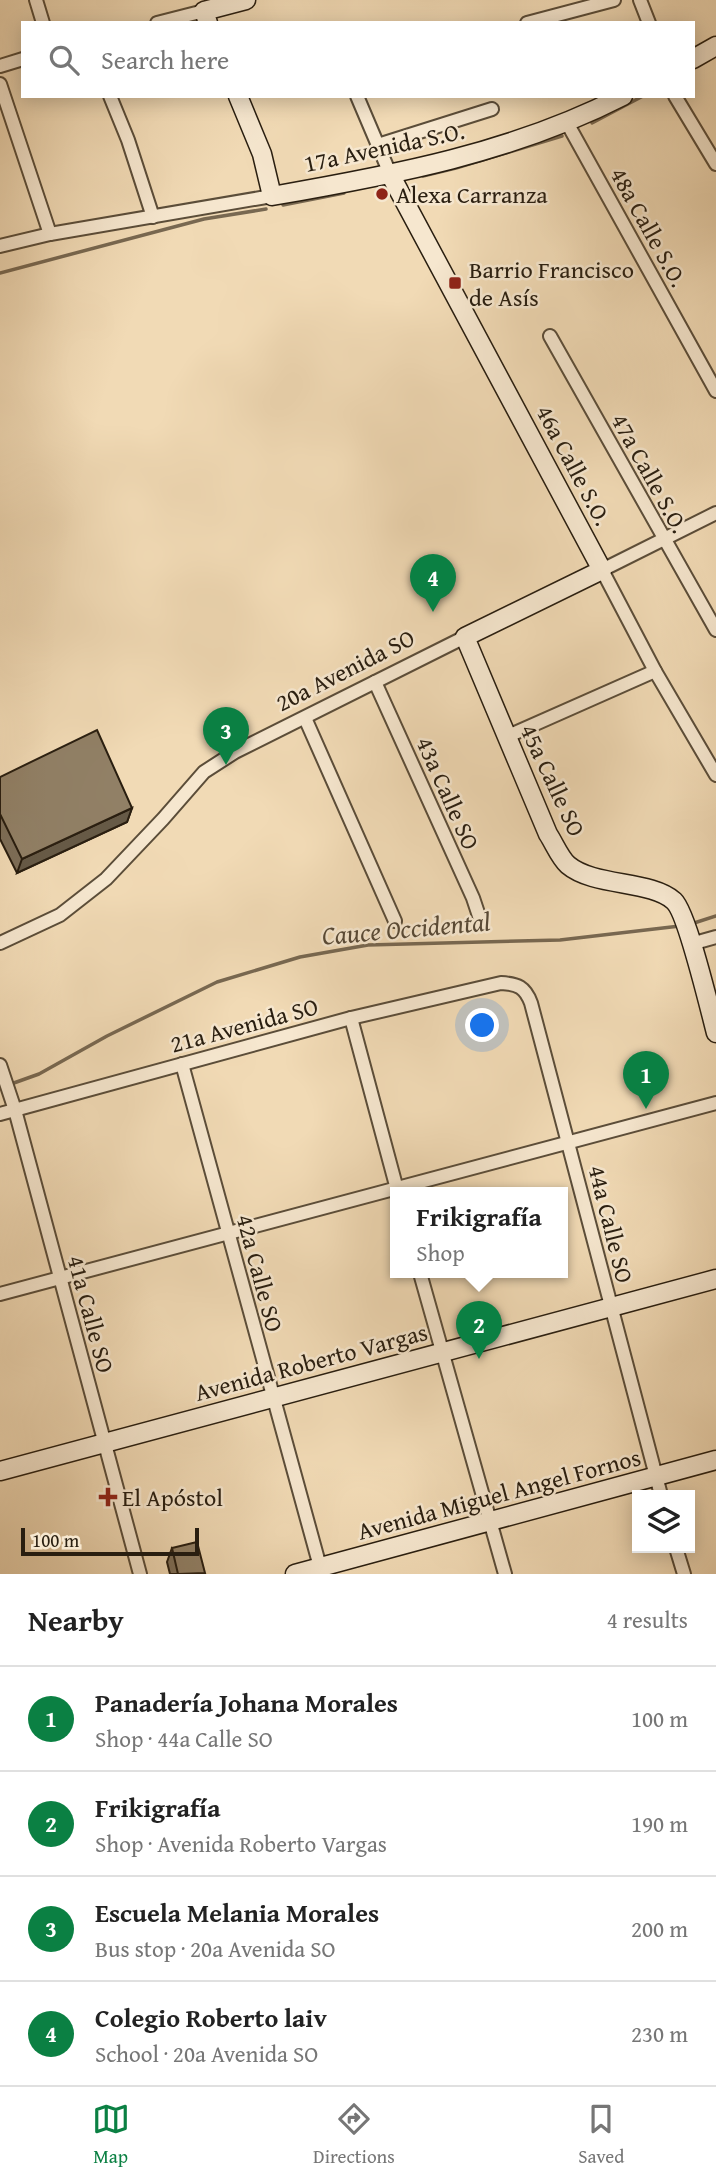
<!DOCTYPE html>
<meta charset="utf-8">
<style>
:root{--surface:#fff;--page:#f2f2f2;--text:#222;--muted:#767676;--line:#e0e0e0;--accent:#0b8043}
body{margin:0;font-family:"Gentium Book Plus",serif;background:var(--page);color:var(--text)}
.controls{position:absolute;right:21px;bottom:21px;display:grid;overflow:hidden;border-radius:0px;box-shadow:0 4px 18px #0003}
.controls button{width:63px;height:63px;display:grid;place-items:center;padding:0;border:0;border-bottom:2px solid var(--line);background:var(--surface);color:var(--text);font:35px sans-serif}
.scale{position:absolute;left:21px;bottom:18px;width:178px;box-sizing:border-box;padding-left:7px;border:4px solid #291e10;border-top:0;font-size:19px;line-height:24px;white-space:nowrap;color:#291e10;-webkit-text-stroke:5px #f6e7cf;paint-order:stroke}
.you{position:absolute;left:483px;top:1026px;width:24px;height:24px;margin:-18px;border:5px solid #fff;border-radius:50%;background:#1a73e8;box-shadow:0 0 0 10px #1a73e833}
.badge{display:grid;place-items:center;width:46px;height:46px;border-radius:50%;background:var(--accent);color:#fff;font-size:23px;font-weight:700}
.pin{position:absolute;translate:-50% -58px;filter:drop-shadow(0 2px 4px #0008)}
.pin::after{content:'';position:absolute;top:37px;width:24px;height:21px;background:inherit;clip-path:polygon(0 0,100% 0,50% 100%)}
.popup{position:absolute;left:390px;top:1187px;width:178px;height:91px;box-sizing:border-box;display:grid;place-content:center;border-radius:0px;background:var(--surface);filter:drop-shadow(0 2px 5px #0005);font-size:23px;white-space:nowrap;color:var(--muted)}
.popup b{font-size:26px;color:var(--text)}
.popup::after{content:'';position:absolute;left:50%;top:100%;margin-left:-14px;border:14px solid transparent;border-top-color:var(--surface)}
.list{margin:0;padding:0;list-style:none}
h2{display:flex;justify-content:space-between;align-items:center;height:91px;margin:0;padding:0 28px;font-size:30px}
h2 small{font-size:23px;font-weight:400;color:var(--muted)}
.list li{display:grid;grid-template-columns:46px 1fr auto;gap:21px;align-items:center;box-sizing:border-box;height:105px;padding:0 28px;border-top:2px solid var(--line)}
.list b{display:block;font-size:26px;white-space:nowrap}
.list p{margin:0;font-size:23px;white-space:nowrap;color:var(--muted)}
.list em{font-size:23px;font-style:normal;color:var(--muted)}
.icon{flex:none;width:38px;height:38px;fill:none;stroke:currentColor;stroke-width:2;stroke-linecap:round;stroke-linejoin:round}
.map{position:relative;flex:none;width:716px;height:1574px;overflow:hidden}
.search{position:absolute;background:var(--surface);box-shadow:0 4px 18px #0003;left:21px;right:21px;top:21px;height:77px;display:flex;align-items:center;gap:18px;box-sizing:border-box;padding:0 24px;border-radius:0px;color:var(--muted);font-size:26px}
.sheet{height:511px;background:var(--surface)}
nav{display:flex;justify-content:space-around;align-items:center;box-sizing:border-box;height:98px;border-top:2px solid var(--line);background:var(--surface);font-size:19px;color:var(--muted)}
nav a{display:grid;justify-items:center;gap:4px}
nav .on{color:var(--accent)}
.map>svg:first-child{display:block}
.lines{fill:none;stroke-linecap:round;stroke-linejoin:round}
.stream{stroke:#786851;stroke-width:3.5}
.street-casing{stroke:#5b4d39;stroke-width:16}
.secondary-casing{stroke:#291e10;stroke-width:21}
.street{stroke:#f6e7cf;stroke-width:12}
.secondary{stroke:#f6e7cf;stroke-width:18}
.wall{fill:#7d6e58;stroke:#291e10;stroke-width:2}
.shaded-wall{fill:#665a47;stroke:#291e10;stroke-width:2}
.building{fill:#918066;stroke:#291e10;stroke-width:2}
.poi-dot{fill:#8f2418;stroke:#f6e7cf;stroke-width:2.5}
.labels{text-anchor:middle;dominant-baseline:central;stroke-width:5;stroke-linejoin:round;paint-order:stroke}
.street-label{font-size:24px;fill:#291e10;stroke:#f6e7cf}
.poi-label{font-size:24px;fill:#291e10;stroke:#f6e7cf;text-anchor:start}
.water-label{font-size:26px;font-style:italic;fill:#574936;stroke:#f6e7cf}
</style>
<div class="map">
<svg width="716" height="1574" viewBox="0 0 716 1574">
<rect width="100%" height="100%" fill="#f1dab5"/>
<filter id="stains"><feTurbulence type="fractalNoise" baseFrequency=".00286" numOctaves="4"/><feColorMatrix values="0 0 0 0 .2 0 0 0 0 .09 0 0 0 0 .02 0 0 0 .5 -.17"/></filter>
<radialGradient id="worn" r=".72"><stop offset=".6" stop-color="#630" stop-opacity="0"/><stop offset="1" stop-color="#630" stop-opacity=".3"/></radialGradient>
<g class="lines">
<g class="stream">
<polyline points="592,123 643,96"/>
<polyline points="423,176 456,168 562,136"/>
<polyline points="283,205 344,193"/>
<polyline points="0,273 204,219 266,209"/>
<polyline points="691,924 716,916"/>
<polyline points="11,1084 39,1074 107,1036 217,982 300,957 368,945 560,940 680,926"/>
</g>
<g class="street-casing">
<g id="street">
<polyline points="36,0 43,23"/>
<polyline points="640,0 649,23"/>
<polyline points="157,23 204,11"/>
<polyline points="527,23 614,0"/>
<polyline points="0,66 23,59"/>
<polyline points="0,84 50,234"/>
<polyline points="110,96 128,140 153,217"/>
<polyline points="357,96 391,176"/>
<polyline points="675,96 716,164"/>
<polyline points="566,121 716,391"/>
<polyline points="378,145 492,109"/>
<polyline points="0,246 50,234 272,196"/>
<polyline points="550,336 716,630"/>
<polyline points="716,513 602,570 655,671 716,775"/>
<polyline points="375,682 473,898 481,922"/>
<polyline points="305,718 395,921"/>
<polyline points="506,737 655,671"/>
<polyline points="0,943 60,915 106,879 163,819 204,772 235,752 465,637"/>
<polyline points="691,944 716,937"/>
<polyline points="351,1018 398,1193"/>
<polyline points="182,1064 322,1574"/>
<polyline points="0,1065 15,1110 140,1574"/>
<path d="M0,1114L351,1018L501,983C518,984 525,987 531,1003L661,1495"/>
<polyline points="420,1273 505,1574"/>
<polyline points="0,1294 716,1103"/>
<polyline points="676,1548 684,1574"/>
</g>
</g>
<g class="secondary-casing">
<g id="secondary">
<polyline points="208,23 204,11 246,0"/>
<polyline points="693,59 716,46"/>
<path d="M238,96L262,154L272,196C393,175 512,153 623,96"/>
<path d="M391,176L602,570L465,637L548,834C554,843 560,858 568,865C594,887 651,880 674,901C687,913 710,1010 716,1033"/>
<polyline points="0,1471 716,1279"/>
<polyline points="295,1574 716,1460"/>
</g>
</g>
<use href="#street" class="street"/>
<use href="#secondary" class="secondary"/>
</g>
<g class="wall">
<polygon points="0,777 132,808 127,822 17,873 0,839"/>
<polygon points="172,1548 204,1574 170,1574 167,1562"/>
</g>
<polygon class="shaded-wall" points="132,808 127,822 17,873 22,859"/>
<g class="building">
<polygon points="97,730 132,808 22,859 0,814 0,777"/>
<polygon points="197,1542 205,1573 178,1574 172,1548"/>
</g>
<g class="poi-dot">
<circle cx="382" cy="194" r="7"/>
<rect x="448" y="276" width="14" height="14" rx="3.5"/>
<path d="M104.5 1486.5h7v7h7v7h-7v7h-7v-7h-7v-7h7z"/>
</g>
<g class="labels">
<g class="street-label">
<text transform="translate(384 147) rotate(-12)">17a Avenida S.O.</text>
<text transform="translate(649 227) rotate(61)">48a Calle S.O.</text>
<text transform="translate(574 465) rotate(62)">46a Calle S.O.</text>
<text transform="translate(650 473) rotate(61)">47a Calle S.O.</text>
<text transform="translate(345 670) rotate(-27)">20a Avenida SO</text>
<text transform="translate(553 780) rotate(65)">45a Calle SO</text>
<text transform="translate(448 793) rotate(66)">43a Calle SO</text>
<text transform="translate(244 1025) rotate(-15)">21a Avenida SO</text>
<text transform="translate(611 1224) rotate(76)">44a Calle SO</text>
<text transform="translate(260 1273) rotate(75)">42a Calle SO</text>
<text transform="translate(91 1314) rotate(75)">41a Calle SO</text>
<text transform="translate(311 1362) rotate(-15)">Avenida Roberto Vargas</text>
<text transform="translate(499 1494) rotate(-15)">Avenida Miguel Angel Fornos</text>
</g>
<g class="poi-label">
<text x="396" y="194">Alexa Carranza</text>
<text x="469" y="269">Barrio Francisco<tspan x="469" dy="28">de Asís</tspan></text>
<text x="122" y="1497">El Apóstol</text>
</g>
<g class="water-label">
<text transform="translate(406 928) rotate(-5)">Cauce Occidental</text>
</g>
</g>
<rect width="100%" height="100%" filter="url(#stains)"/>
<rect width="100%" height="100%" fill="url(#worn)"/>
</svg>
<div class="controls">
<button><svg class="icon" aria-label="layers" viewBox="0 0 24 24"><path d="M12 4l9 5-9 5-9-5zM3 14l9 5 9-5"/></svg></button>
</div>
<div class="scale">100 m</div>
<div class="you"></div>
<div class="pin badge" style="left:646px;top:1109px">1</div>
<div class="pin badge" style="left:479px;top:1359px">2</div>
<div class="popup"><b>Frikigrafía</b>Shop</div>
<div class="pin badge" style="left:226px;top:765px">3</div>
<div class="pin badge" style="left:433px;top:612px">4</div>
<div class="search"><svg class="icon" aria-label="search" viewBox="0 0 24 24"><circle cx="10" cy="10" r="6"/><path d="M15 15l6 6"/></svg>Search here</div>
</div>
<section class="sheet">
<h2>Nearby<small>4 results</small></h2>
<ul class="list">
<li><span class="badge">1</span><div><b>Panadería Johana Morales</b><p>Shop · 44a Calle SO</p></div><em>100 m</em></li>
<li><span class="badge">2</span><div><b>Frikigrafía</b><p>Shop · Avenida Roberto Vargas</p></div><em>190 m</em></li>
<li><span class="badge">3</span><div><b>Escuela Melania Morales</b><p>Bus stop · 20a Avenida SO</p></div><em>200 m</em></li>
<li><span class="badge">4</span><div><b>Colegio Roberto laiv</b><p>School · 20a Avenida SO</p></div><em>230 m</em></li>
</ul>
</section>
<nav>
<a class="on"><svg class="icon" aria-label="map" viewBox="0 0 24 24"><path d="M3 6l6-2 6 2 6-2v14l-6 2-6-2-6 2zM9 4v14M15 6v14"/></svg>Map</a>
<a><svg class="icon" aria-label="directions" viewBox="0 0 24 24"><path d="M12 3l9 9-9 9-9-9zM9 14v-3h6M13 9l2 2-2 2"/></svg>Directions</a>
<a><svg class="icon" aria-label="saved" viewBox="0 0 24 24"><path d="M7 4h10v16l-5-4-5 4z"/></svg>Saved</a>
</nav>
